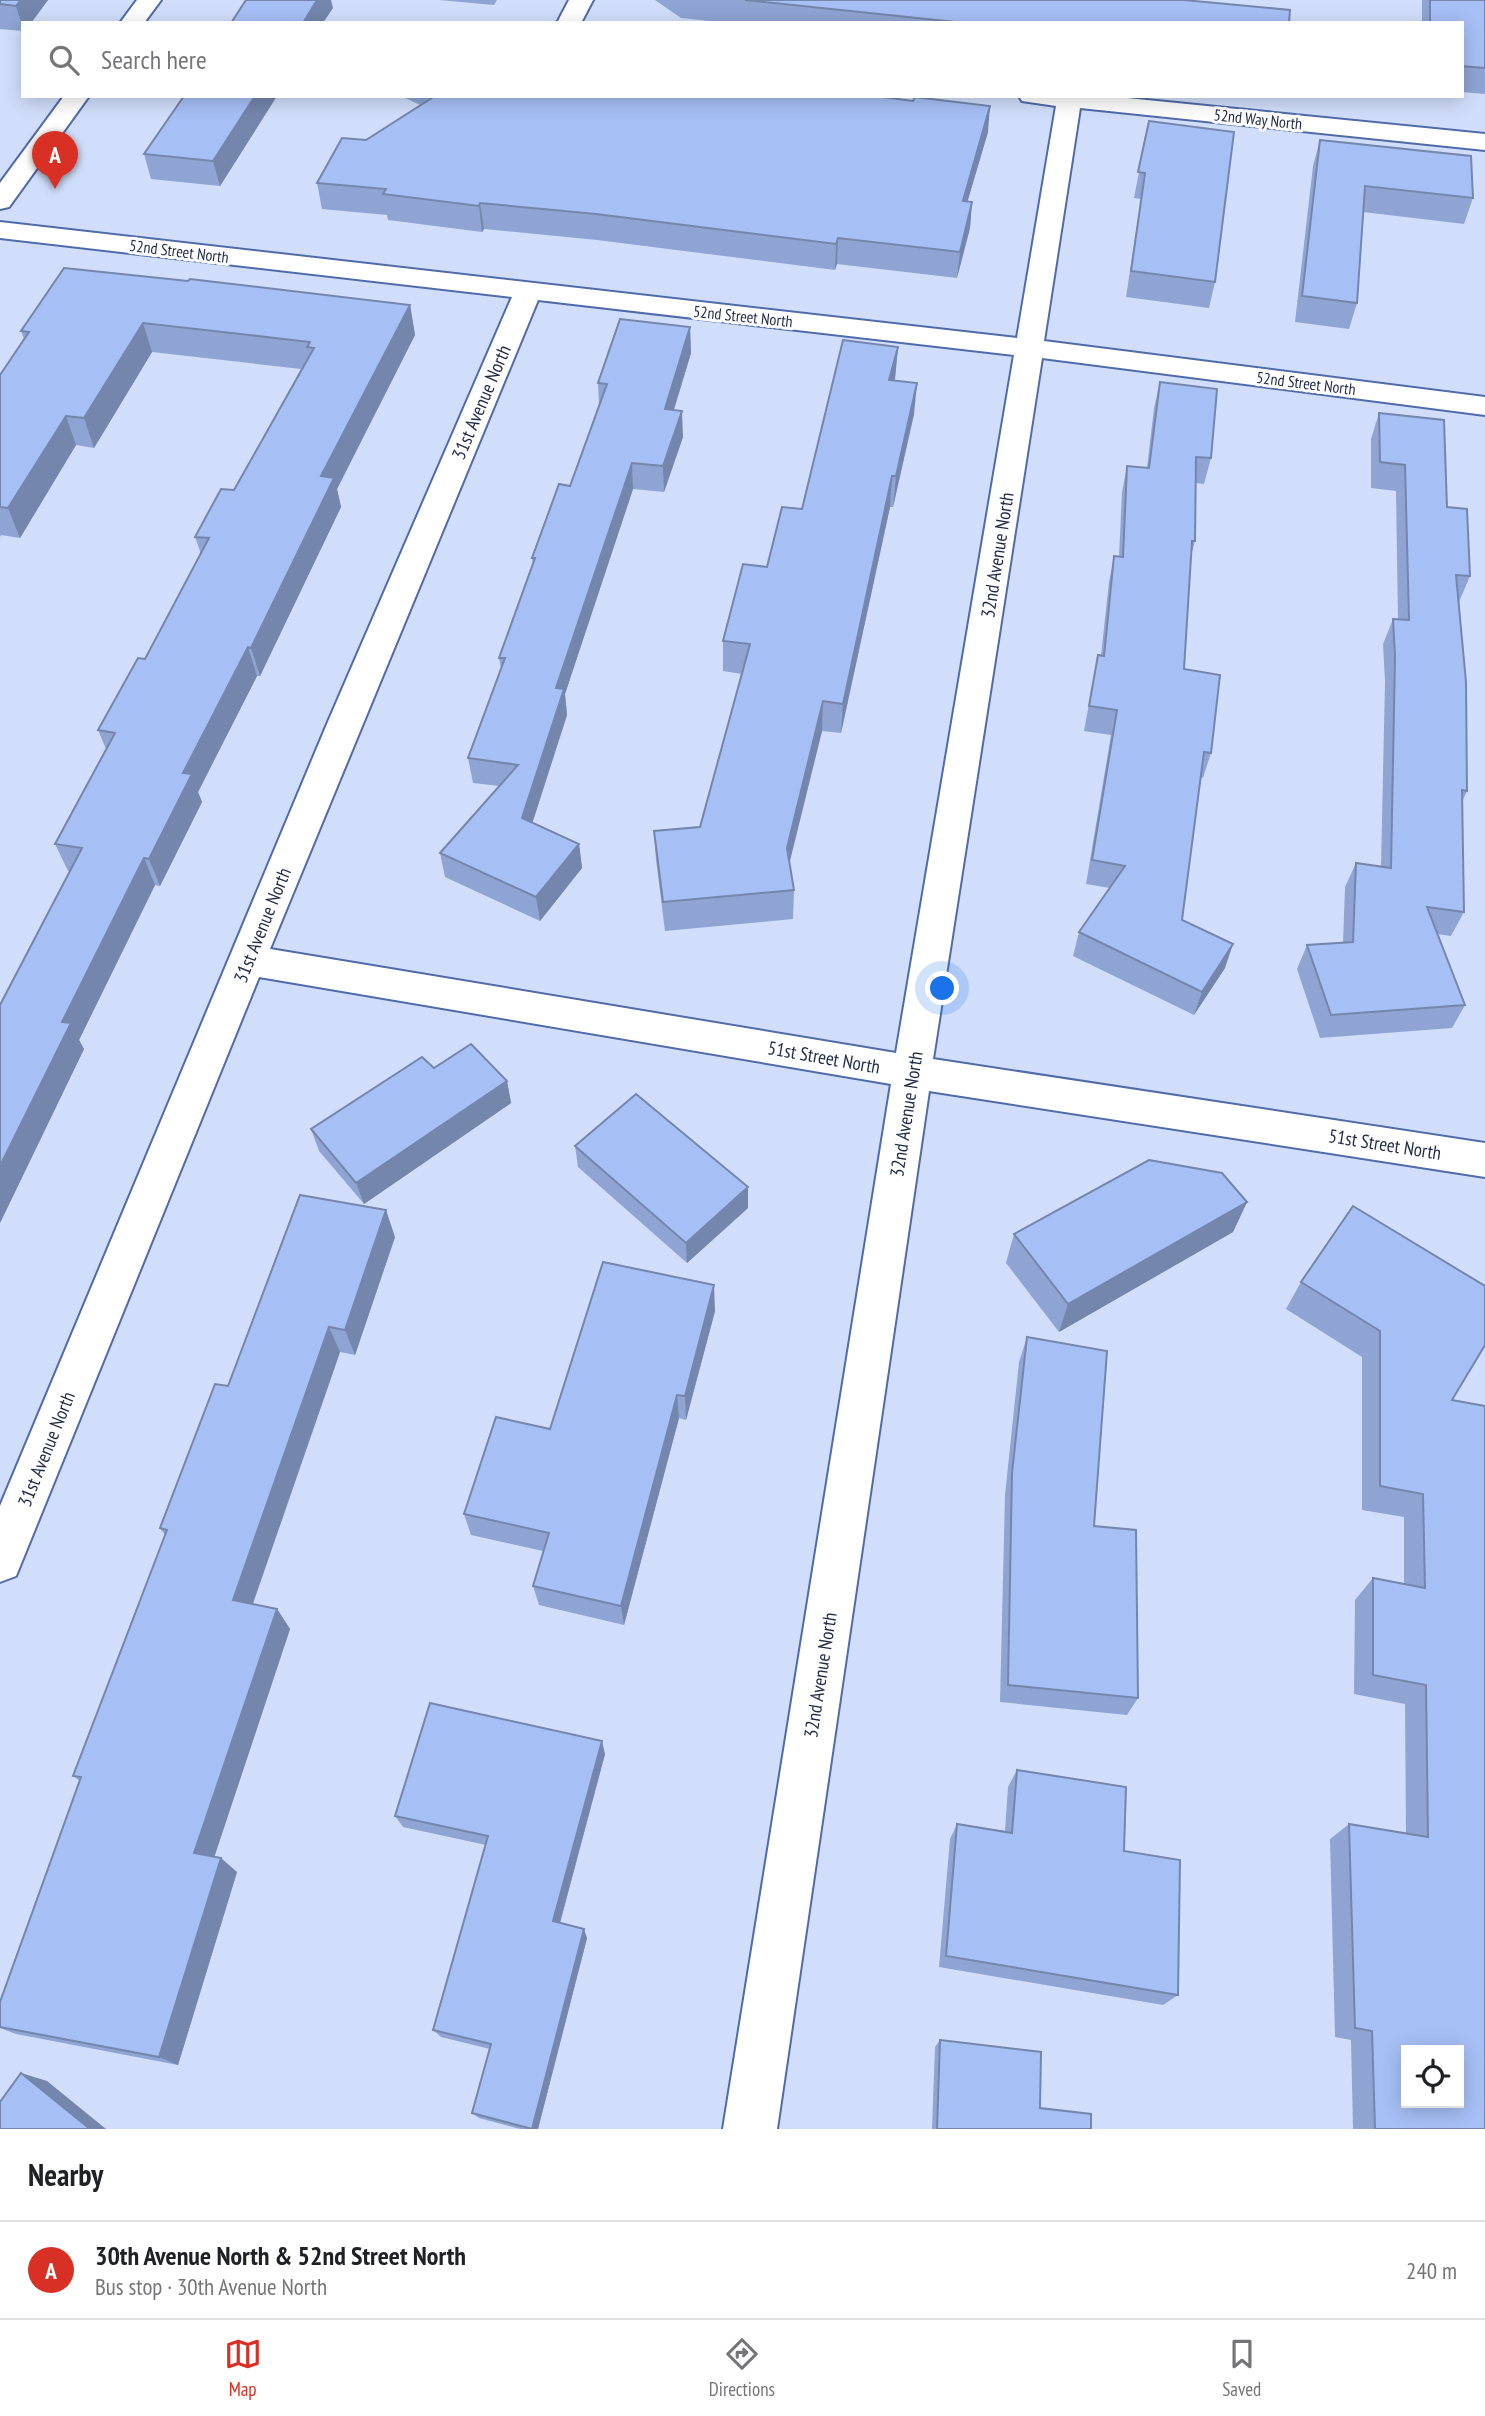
<!DOCTYPE html>
<meta charset="utf-8">
<style>
:root{--surface:#fff;--page:#f6f6f6;--text:#202124;--muted:#757577;--line:#e0e0e0;--accent:#d93025}
body{margin:0;font-family:"PT Sans Narrow",sans-serif;background:var(--page);color:var(--text)}
.controls{position:absolute;right:21px;bottom:21px;display:grid;overflow:hidden;border-radius:0px;box-shadow:0 4px 18px #0003}
.controls button{width:63px;height:63px;display:grid;place-items:center;padding:0;border:0;border-bottom:2px solid var(--line);background:var(--surface);color:var(--text);font:35px sans-serif}
.you{position:absolute;left:943px;top:989px;width:24px;height:24px;margin:-18px;border:5px solid #fff;border-radius:50%;background:#1a73e8;box-shadow:0 0 0 10px #1a73e833}
.badge{display:grid;place-items:center;width:46px;height:46px;border-radius:50%;background:var(--accent);color:#fff;font-size:23px;font-weight:700}
.pin{position:absolute;translate:-50% -58px;filter:drop-shadow(0 2px 4px #0008)}
.pin::after{content:'';position:absolute;top:37px;width:24px;height:21px;background:inherit;clip-path:polygon(0 0,100% 0,50% 100%)}
.list{margin:0;padding:0;list-style:none}
h2{display:flex;justify-content:space-between;align-items:center;height:91px;margin:0;padding:0 28px;font-size:30px}
h2 small{font-size:23px;font-weight:400;color:var(--muted)}
.list li{display:grid;grid-template-columns:46px 1fr auto;gap:21px;align-items:center;box-sizing:border-box;height:98px;padding:0 28px;border-top:2px solid var(--line)}
.list b{display:block;font-size:26px;white-space:nowrap}
.list p{margin:0;font-size:23px;white-space:nowrap;color:var(--muted)}
.list em{font-size:23px;font-style:normal;color:var(--muted)}
.icon{flex:none;width:38px;height:38px;fill:none;stroke:currentColor;stroke-width:2;stroke-linecap:round;stroke-linejoin:round}
.map{position:relative;flex:none;width:1485px;height:2129px;overflow:hidden}
.search{position:absolute;background:var(--surface);box-shadow:0 4px 18px #0003;left:21px;right:21px;top:21px;height:77px;display:flex;align-items:center;gap:18px;box-sizing:border-box;padding:0 24px;border-radius:0px;color:var(--muted);font-size:26px}
.sheet{height:189px;background:var(--surface)}
nav{display:flex;justify-content:space-around;align-items:center;box-sizing:border-box;height:98px;border-top:2px solid var(--line);background:var(--surface);font-size:19px;color:var(--muted)}
nav a{display:grid;justify-items:center;gap:4px}
nav .on{color:var(--accent)}
.map>svg:first-child{display:block}
.lines{fill:none;stroke-linecap:round;stroke-linejoin:round}
.minor-casing{stroke:#506ba9;stroke-width:4}
.tertiary-casing{stroke:#506ba9;stroke-width:4}
.minor{fill:#fff;fill-rule:evenodd}
.tertiary{fill:#fff;fill-rule:evenodd}
.wall{fill:#8fa4d3}
.shaded-wall{fill:#7486ac}
.building{fill:#a6bff5;stroke:#7486ac;stroke-width:2;fill-rule:evenodd}
.labels{text-anchor:middle;dominant-baseline:central;stroke-width:6;stroke-linejoin:round;paint-order:stroke}
.far-street-label{font-size:16px;fill:#1f2a45;stroke:#fff}
.street-label{font-size:19px;fill:#1f2a45;stroke:#fff}
</style>
<div class="map">
<svg width="1485" height="2129" viewBox="0 0 1485 2129">
<rect width="100%" height="100%" fill="#d1defb"/>
<g class="lines">
<g class="minor-casing">
<g id="minor">
<polygon points="569,0 593,0 581,23 557,23"/>
<path d="M1019,96H1107L1485,134V150L1080,108L1044,341L1485,397V415L1042,358L933,1059L1485,1143V1177L929,1091L777,2129H723L891,1084L259,977L16,1576L0,1582V1506L327,724L512,297L0,238V222L1017,338L1056,106L1022,101ZM538,300L1014,355L896,1053L270,949Z"/>
</g>
</g>
<g class="tertiary-casing">
<g id="tertiary">
<polygon points="137,0 161,0 144,23 120,23"/>
<polygon points="64,96 89,96 9,207 0,209 0,183"/>
</g>
</g>
<use href="#minor" class="minor"/>
<use href="#tertiary" class="tertiary"/>
</g>
<g class="wall">
<polygon points="0,0 48,0 31,23 23,23 23,31 0,29"/>
<polygon points="439,0 497,0 494,5"/>
<polygon points="655,0 1184,0 1289,23 728,23 681,18"/>
<polygon points="1422,0 1485,0 1485,94 1462,92 1462,23 1422,23"/>
<polygon points="184,96 277,96 220,186 151,179 144,154"/>
<polygon points="401,96 875,96 988,132 967,202 972,202 970,228 957,278 837,264 835,270 597,240 484,229 482,232 388,220 387,215 322,209 317,183 366,140 420,105"/>
<polygon points="1149,121 1215,282 1209,308 1126,297 1141,199 1134,198"/>
<polygon points="1320,140 1473,198 1464,224 1363,212 1357,303 1349,329 1295,322 1313,166"/>
<polygon points="410,305 415,335 337,489 341,507 260,676 257,676 198,792 202,802 160,886 155,885 79,1040 84,1049 0,1223 70,871 68,871 55,844 106,749 98,730 145,659 201,554 195,537 234,490 301,369 152,352 94,448 76,445 20,538 1,535 0,537 0,375 24,339 21,331"/>
<polygon points="690,327 691,353 674,410 683,437 664,492 633,489 565,694 567,715 532,823 579,844 582,868 540,921 445,877 440,853 499,786 473,783 468,758 501,669 499,658 533,565 532,558 570,486 599,406 598,383"/>
<polygon points="898,347 895,380 914,414 893,507 890,507 841,733 822,731 789,863 794,890 793,919 665,931 656,860 654,831 700,827 742,674 723,671 723,641 802,509"/>
<polygon points="1160,382 1211,458 1204,484 1196,483 1195,541 1191,556 1184,669 1211,753 1203,778 1200,777 1182,920 1225,968 1194,1015 1073,956 1079,932 1110,888 1086,884 1111,735 1084,731 1098,655 1101,655 1109,582 1114,556 1119,557 1122,492 1127,466 1147,468 1154,408"/>
<polygon points="1379,413 1447,507 1470,576 1459,602 1467,791 1462,802 1464,912 1451,936 1437,934 1465,1005 1452,1028 1320,1038 1297,969 1307,945 1343,943 1345,887 1356,863 1381,867 1385,681 1383,644 1393,619 1398,619 1396,491 1371,488 1371,439"/>
<polygon points="434,1068 507,1081 511,1103 364,1204 319,1151 311,1129"/>
<polygon points="575,1146 748,1208 687,1263 578,1167"/>
<polygon points="1247,1202 1233,1232 1059,1332 1006,1263 1014,1234"/>
<polygon points="1353,1206 1452,1400 1485,2129 1353,2129 1351,2040 1335,2037 1330,1839 1349,1824 1406,1833 1405,1704 1354,1694 1355,1600 1373,1578 1404,1584 1404,1517 1362,1510 1362,1357 1286,1309 1301,1282"/>
<polygon points="395,1237 355,1355 340,1352 253,1604 277,1609 290,1629 214,1857 237,1872 178,2065 16,2034 0,2028 0,2002 80,1781 73,1776 165,1535 160,1528 228,1386"/>
<polygon points="715,1311 686,1420 679,1418 624,1625 539,1605 533,1586 543,1551 471,1535 464,1514 550,1429"/>
<polygon points="1027,1337 1094,1526 1138,1698 1127,1715 1000,1702 1005,1495 1019,1362"/>
<polygon points="605,1754 560,1923 587,1938 538,2129 520,2129 479,2118 472,2113 490,2049 441,2037 433,2030 486,1845 403,1827 395,1816"/>
<polygon points="1017,1770 1124,1851 1178,1995 1163,2005 939,1967 950,1839 957,1824 1005,1831 1008,1787"/>
<polygon points="940,2040 1040,2108 1091,2129 932,2129 935,2047"/>
</g>
<g class="shaded-wall">
<polygon points="21,0 48,0 31,23 23,23 23,28 16,6"/>
<polygon points="317,0 331,0 333,8 323,23 303,23"/>
<polygon points="255,96 277,96 220,186 213,161"/>
<polygon points="990,106 988,132 960,227 963,201"/>
<polygon points="972,202 970,228 957,278 960,252"/>
<polygon points="480,203 484,229 482,232 479,206"/>
<polygon points="838,238 837,264 835,270 836,244"/>
<polygon points="410,305 415,335 337,489 341,507 260,676 251,648 321,476"/>
<polygon points="143,323 152,352 94,448 84,418"/>
<polygon points="690,327 691,353 666,435 665,409"/>
<polygon points="898,347 895,378 887,411 889,380"/>
<polygon points="917,383 914,414 893,507 896,476"/>
<polygon points="682,411 683,437 664,492 663,466"/>
<polygon points="66,416 76,445 20,538 8,508"/>
<polygon points="632,463 633,489 565,694 567,715 526,843 522,818 556,688"/>
<polygon points="892,476 890,507 841,733 843,704"/>
<polygon points="248,647 257,676 198,792 202,802 160,886 149,859 183,773"/>
<polygon points="823,701 822,731 786,877 787,848"/>
<polygon points="579,844 582,868 540,921 536,897"/>
<polygon points="144,858 155,885 79,1040 84,1049 0,1223 0,1166 62,1022"/>
<polygon points="1233,944 1225,968 1194,1015 1202,992"/>
<polygon points="507,1081 511,1103 364,1204 356,1183"/>
<polygon points="748,1187 748,1208 687,1263 686,1243"/>
<polygon points="1247,1202 1233,1232 1059,1332 1068,1304"/>
<polygon points="386,1210 395,1237 355,1355 345,1330"/>
<polygon points="714,1285 715,1311 686,1420 685,1396"/>
<polygon points="329,1327 340,1352 247,1620 233,1600"/>
<polygon points="677,1395 679,1418 624,1625 621,1606"/>
<polygon points="277,1609 290,1629 211,1867 194,1853"/>
<polygon points="602,1741 605,1754 558,1930 553,1921"/>
<polygon points="221,1858 237,1872 178,2065 159,2057"/>
<polygon points="584,1929 587,1938 538,2129 532,2129"/>
<polygon points="21,2073 47,2081 106,2129 90,2129"/>
</g>
<g class="building">
<polygon points="0,0 21,0 16,6 0,4"/>
<polygon points="246,0 317,0 303,23 231,23"/>
<polygon points="745,0 1184,0 1290,10 1289,23 965,23"/>
<polygon points="1430,0 1485,0 1485,68 1462,66 1462,23 1430,23"/>
<polygon points="184,96 255,96 213,161 144,154"/>
<polygon points="435,96 875,96 913,101 915,97 990,106 963,201 972,202 960,252 838,238 836,244 596,214 480,203 479,206 383,194 386,189 317,183 342,138 366,140"/>
<polygon points="1149,121 1234,132 1215,282 1131,271 1145,173 1138,172"/>
<polygon points="1320,140 1471,156 1473,198 1365,186 1357,303 1302,296"/>
<polygon points="64,268 188,281 190,279 410,305 321,476 334,478 251,648 248,647 183,773 192,774 149,859 144,858 62,1022 71,1023 0,1166 0,1005 82,848 55,844 115,733 98,730 138,658 145,659 209,538 195,537 221,489 234,490 314,348 307,347 310,342 143,323 84,418 66,416 8,508 0,507 0,375 29,332 21,331"/>
<polygon points="620,319 690,327 665,409 682,411 663,466 632,463 556,688 564,689 522,818 579,844 536,897 440,853 518,765 468,758 505,658 499,658 535,558 532,558 559,484 570,486 607,384 598,383"/>
<polygon points="843,340 898,347 889,380 917,383 896,476 892,476 843,704 823,701 787,848 794,890 663,902 654,831 700,827 750,644 723,641 743,564 767,567 782,507 802,509"/>
<polygon points="1160,382 1217,389 1211,458 1196,457 1195,541 1192,541 1184,669 1220,675 1211,753 1204,752 1182,920 1233,944 1202,992 1079,932 1125,866 1092,860 1117,710 1089,706 1098,655 1104,656 1114,556 1123,557 1127,466 1149,468"/>
<polygon points="1379,413 1444,420 1447,507 1467,509 1470,576 1456,575 1466,682 1467,791 1462,790 1464,912 1427,907 1465,1005 1331,1015 1307,945 1353,942 1356,863 1391,868 1395,656 1393,619 1409,620 1405,465 1380,462"/>
<polygon points="471,1044 507,1081 356,1183 311,1129 422,1057 434,1068"/>
<polygon points="636,1094 748,1187 686,1243 575,1146"/>
<polygon points="1149,1160 1222,1173 1247,1202 1068,1304 1014,1234"/>
<polygon points="300,1195 386,1210 345,1330 329,1327 233,1600 277,1609 194,1853 221,1858 159,2057 0,2027 0,2002 81,1777 73,1776 167,1530 160,1528 215,1384 228,1386"/>
<path d="M1353,1206L1485,1286V1345L1452,1400L1485,1406V2129H1375L1372,2031L1355,2028L1349,1824L1428,1837L1426,1685L1373,1675V1578L1425,1588L1423,1494L1380,1486V1331L1301,1282ZM1406,2050H1459V2103H1406Z"/>
<polygon points="603,1262 714,1285 685,1396 677,1395 621,1606 533,1586 549,1533 464,1514 496,1417 550,1429"/>
<polygon points="1027,1337 1107,1351 1094,1526 1136,1530 1138,1698 1008,1685 1012,1473"/>
<polygon points="430,1703 602,1741 553,1921 584,1929 532,2129 472,2113 491,2044 433,2030 488,1836 395,1816"/>
<polygon points="1017,1770 1126,1787 1124,1851 1180,1860 1178,1995 946,1956 957,1824 1012,1833"/>
<polygon points="940,2040 1041,2052 1040,2108 1091,2114 1091,2129 937,2129"/>
<polygon points="21,2073 90,2129 0,2129 0,2102"/>
</g>
<g class="labels">
<g class="far-street-label">
<text transform="translate(1258 119) rotate(6)">52nd Way North</text>
<text transform="translate(179 251) rotate(7)">52nd Street North</text>
<text transform="translate(743 316) rotate(6)">52nd Street North</text>
<text transform="translate(1306 383) rotate(7)">52nd Street North</text>
</g>
<g class="street-label">
<text transform="translate(481 402) rotate(-67)">31st Avenue North</text>
<text transform="translate(997 555) rotate(-81)">32nd Avenue North</text>
<text transform="translate(262 925) rotate(-68)">31st Avenue North</text>
<text transform="translate(824 1057) rotate(10)">51st Street North</text>
<text transform="translate(906 1114) rotate(-81)">32nd Avenue North</text>
<text transform="translate(1385 1144) rotate(9)">51st Street North</text>
<text transform="translate(46 1449) rotate(-68)">31st Avenue North</text>
<text transform="translate(820 1675) rotate(-81)">32nd Avenue North</text>
</g>
</g>
</svg>
<div class="controls">
<button><svg class="icon" aria-label="locate" viewBox="0 0 24 24"><circle cx="12" cy="12" r="6"/><path d="M12 2v4M12 18v4M2 12h4M18 12h4"/></svg></button>
</div>
<div class="you"></div>
<div class="pin badge" style="left:55px;top:189px">A</div>
<div class="search"><svg class="icon" aria-label="search" viewBox="0 0 24 24"><circle cx="10" cy="10" r="6"/><path d="M15 15l6 6"/></svg>Search here</div>
</div>
<section class="sheet">
<h2>Nearby<small></small></h2>
<ul class="list">
<li><span class="badge">A</span><div><b>30th Avenue North &amp; 52nd Street North</b><p>Bus stop · 30th Avenue North</p></div><em>240 m</em></li>
</ul>
</section>
<nav>
<a class="on"><svg class="icon" aria-label="map" viewBox="0 0 24 24"><path d="M3 6l6-2 6 2 6-2v14l-6 2-6-2-6 2zM9 4v14M15 6v14"/></svg>Map</a>
<a><svg class="icon" aria-label="directions" viewBox="0 0 24 24"><path d="M12 3l9 9-9 9-9-9zM9 14v-3h6M13 9l2 2-2 2"/></svg>Directions</a>
<a><svg class="icon" aria-label="saved" viewBox="0 0 24 24"><path d="M7 4h10v16l-5-4-5 4z"/></svg>Saved</a>
</nav>
